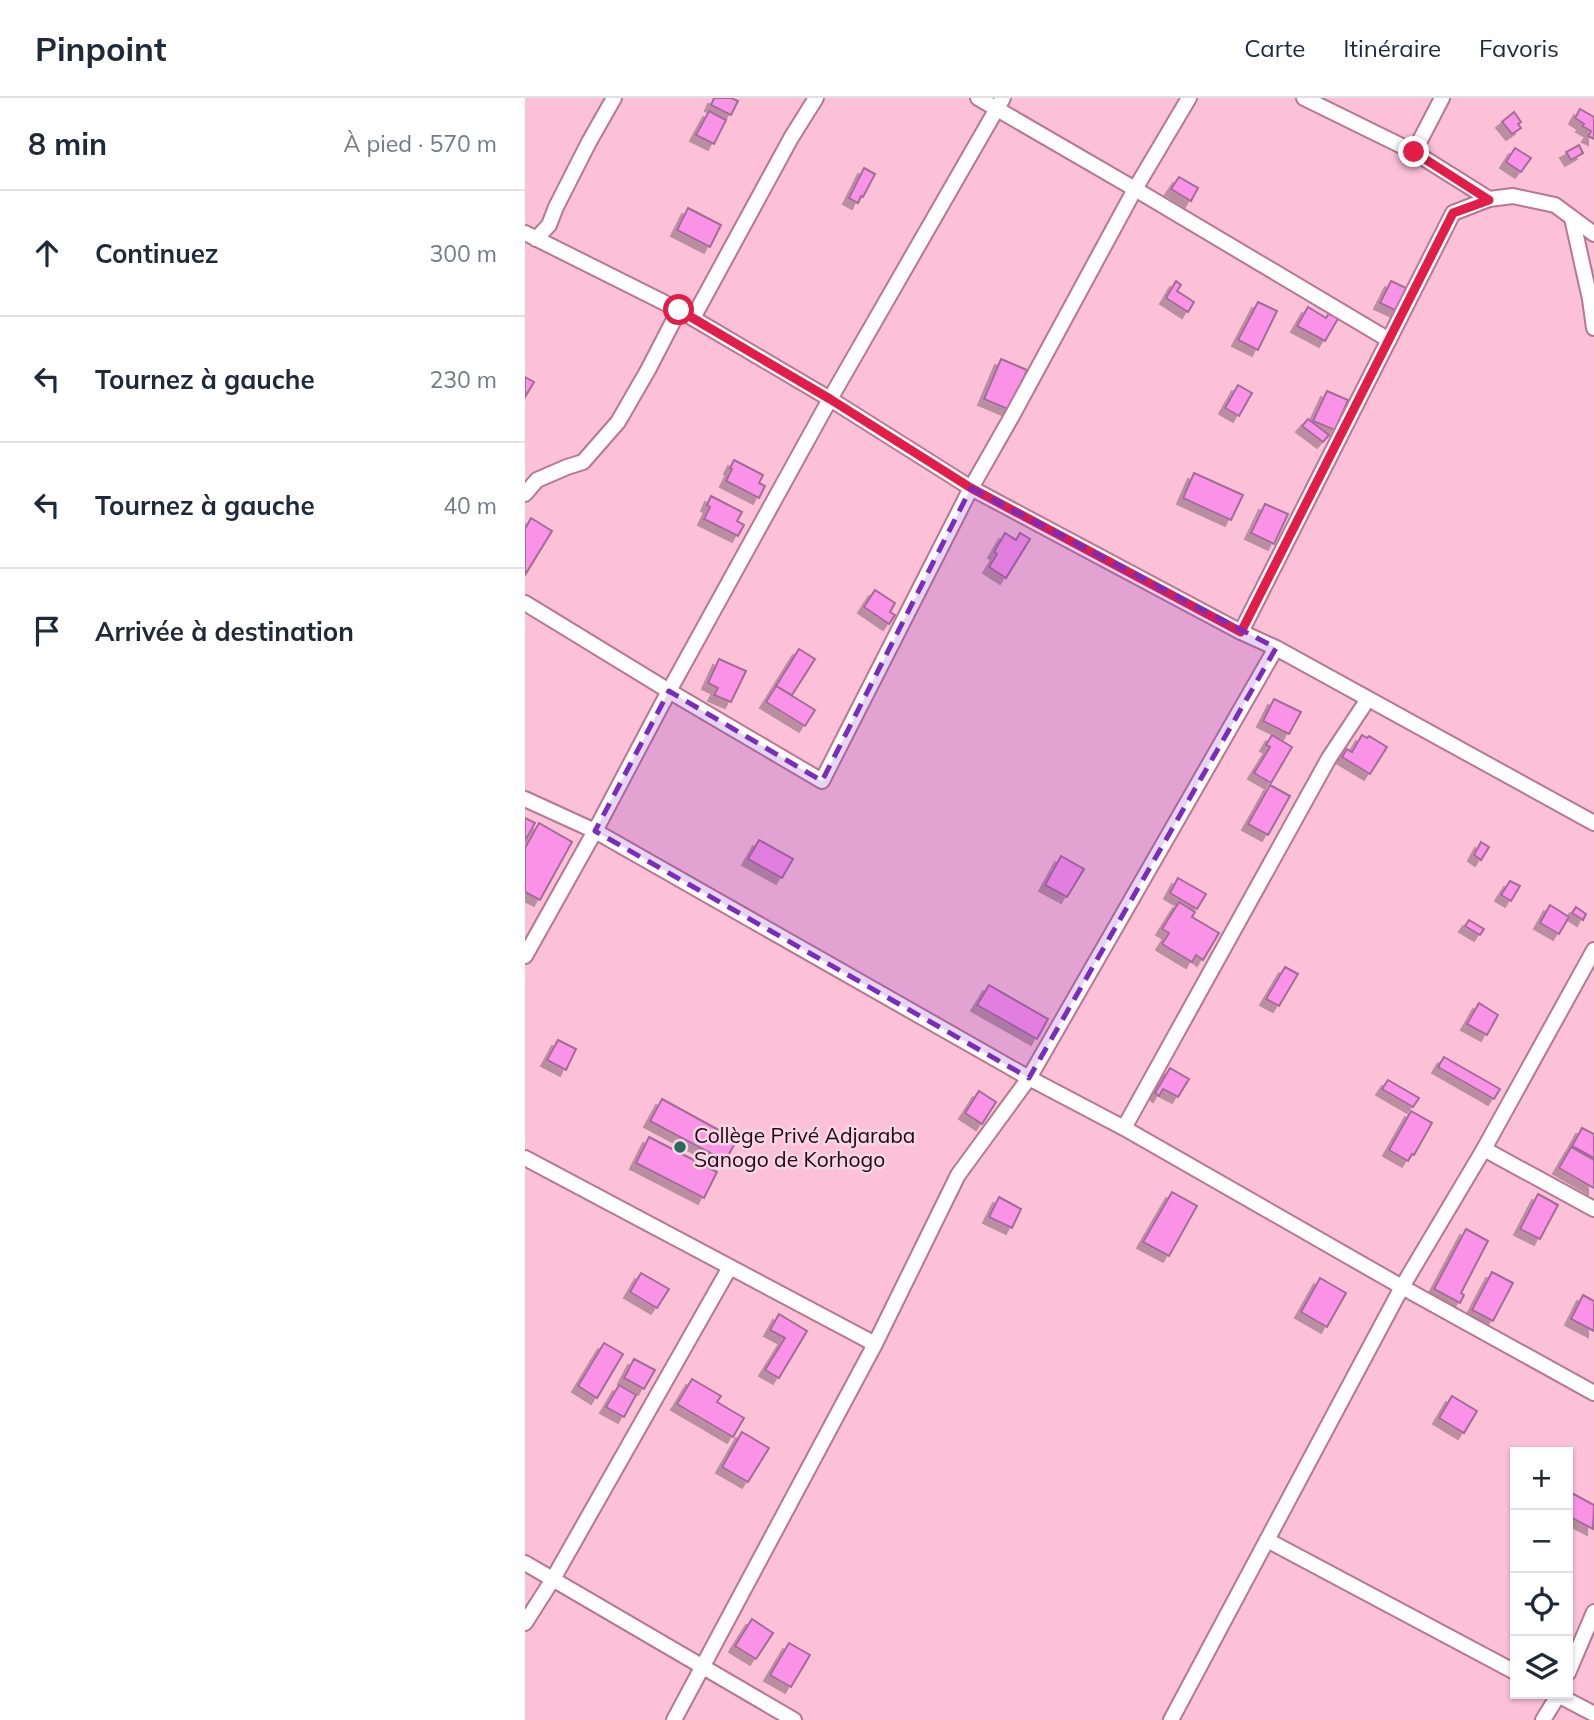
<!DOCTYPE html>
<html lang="fr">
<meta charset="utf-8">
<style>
:root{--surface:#fff;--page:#f6f6f7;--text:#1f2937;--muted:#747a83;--line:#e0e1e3}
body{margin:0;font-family:Mulish,sans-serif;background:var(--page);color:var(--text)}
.controls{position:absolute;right:21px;bottom:21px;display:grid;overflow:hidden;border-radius:0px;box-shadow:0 2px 5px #0004}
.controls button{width:63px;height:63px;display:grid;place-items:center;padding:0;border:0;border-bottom:2px solid var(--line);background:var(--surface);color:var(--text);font:35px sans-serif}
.stop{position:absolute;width:21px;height:21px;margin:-16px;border:5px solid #e11d48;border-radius:50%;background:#fff}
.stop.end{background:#e11d48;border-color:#fff;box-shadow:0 2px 7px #0008}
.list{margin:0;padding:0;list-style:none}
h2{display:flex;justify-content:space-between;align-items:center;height:91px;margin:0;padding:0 28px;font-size:30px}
h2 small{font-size:23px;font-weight:400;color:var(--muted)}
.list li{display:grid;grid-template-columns:46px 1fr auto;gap:21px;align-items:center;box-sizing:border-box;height:126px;padding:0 28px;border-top:2px solid var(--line)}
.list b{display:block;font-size:26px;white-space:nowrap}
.list em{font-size:23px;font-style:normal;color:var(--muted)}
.icon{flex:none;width:38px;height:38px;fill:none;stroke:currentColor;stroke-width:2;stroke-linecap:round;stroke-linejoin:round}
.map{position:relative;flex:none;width:1069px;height:1622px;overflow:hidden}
header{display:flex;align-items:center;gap:42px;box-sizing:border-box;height:98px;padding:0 35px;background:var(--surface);border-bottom:2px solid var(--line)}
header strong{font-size:33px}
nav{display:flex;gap:38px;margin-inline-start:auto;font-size:24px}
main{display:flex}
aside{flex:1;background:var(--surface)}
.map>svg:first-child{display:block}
.building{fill:#fa93e8;stroke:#a26c98;stroke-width:2;filter:url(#shadow)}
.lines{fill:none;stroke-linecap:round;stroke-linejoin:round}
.minor-casing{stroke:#b97691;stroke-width:18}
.minor{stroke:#fff;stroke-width:14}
.route{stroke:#e11d48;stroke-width:9}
.marked{fill:#7b2cbf;fill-opacity:0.2;stroke:#7b2cbf;stroke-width:5;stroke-dasharray:14 9;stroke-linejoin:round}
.poi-dot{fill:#296b5a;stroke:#f6d7e3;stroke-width:2.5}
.labels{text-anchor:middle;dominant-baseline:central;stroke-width:5;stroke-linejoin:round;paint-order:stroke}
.poi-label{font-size:21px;fill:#210814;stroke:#f6d7e3;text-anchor:start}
</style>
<header>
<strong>Pinpoint</strong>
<nav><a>Carte</a><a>Itinéraire</a><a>Favoris</a></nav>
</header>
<main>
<aside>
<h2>8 min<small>À pied · 570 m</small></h2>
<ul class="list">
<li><svg class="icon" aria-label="ahead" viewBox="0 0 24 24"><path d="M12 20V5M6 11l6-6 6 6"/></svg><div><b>Continuez</b></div><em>300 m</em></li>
<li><svg class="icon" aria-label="left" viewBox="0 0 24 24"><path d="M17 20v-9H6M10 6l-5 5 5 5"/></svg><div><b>Tournez à gauche</b></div><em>230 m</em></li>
<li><svg class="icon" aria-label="left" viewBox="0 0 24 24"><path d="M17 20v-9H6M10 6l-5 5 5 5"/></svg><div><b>Tournez à gauche</b></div><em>40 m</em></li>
<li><svg class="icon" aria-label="arrive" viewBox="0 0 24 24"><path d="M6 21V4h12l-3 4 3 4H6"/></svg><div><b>Arrivée à destination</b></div></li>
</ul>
</aside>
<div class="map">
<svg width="1069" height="1622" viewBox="0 0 1069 1622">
<defs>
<filter id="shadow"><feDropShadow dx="-6" dy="6" stdDeviation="0" flood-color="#0004"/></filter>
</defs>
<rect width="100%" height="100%" fill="#fcc1d7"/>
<g class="building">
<polygon points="189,0 206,0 213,3 206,17 186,7"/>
<polygon points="1055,11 1069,19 1069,41 1063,38 1066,33 1057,28 1059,26 1050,20"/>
<polygon points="184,13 201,22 189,46 171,37"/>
<polygon points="989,14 996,24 993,26 996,30 987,36 977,24"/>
<polygon points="1054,47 1058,55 1046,62 1041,54"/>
<polygon points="990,50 1006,60 996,74 981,64"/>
<polygon points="339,70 350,76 338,99 336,98 333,105 324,100"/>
<polygon points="654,79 673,90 666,103 646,91"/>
<polygon points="163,110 196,127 185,149 152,132"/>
<polygon points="651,183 656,187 652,193 669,204 663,214 641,200"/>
<polygon points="866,183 883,191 872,213 855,205"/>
<polygon points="733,204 752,213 733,252 713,242"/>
<polygon points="783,209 801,220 805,214 814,219 800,243 772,228"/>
<polygon points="476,261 502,272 485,312 459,301"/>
<polygon points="0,279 9,284 0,299"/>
<polygon points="713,287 727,295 714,318 700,310"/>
<polygon points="802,293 823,302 810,332 788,323"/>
<polygon points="783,321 804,337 798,344 777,328"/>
<polygon points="209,362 238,377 234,385 240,388 234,400 201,383 207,371 205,370"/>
<polygon points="669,375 718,397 706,422 658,400"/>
<polygon points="186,398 217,414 212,423 219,427 213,438 179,421 185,409 182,407"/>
<polygon points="740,406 763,416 749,446 726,435"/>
<polygon points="6,420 27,433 0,477 0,431"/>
<polygon points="480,435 491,442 495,435 505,441 481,480 464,469 472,456 469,454"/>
<polygon points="350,492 370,505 365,514 370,517 364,526 339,509"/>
<polygon points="274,551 290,561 267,597 251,588"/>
<polygon points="194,561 221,573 206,604 189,597 193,590 183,585"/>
<polygon points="251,588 290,612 280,628 241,604"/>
<polygon points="749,601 776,614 764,636 738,623"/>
<polygon points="747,637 767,649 746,685 729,675 745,649 741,647"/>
<polygon points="837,637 842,640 844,638 862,649 845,676 817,659 822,651 827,654"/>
<polygon points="745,687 765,698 743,737 723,726"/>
<polygon points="0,720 10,725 0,743"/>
<polygon points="14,725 47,744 15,802 0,794 0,750"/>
<polygon points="234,742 268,761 257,780 223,761"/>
<polygon points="956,744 964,749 956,762 949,757"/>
<polygon points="536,758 559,771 542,799 520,787"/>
<polygon points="653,780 681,796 672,811 645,795"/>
<polygon points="985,783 995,788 986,803 976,797"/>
<polygon points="654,804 670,814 667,819 694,835 678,862 671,857 667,864 637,846 644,835 637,831"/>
<polygon points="1025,807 1044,819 1034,836 1015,825"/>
<polygon points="1051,809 1061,816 1058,822 1047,815"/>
<polygon points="944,822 959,831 955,837 940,828"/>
<polygon points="760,869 773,876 754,908 741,901"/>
<polygon points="464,887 523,921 512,941 452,907"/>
<polygon points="954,905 973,917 962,937 942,926"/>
<polygon points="33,942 51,951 41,972 22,962"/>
<polygon points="919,959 975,991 969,1001 913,969"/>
<polygon points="645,970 664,981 653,999 638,991 634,998 630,995"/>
<polygon points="863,982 894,1000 888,1009 857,991"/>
<polygon points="454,993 471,1004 457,1026 440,1015"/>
<polygon points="137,1001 212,1042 200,1063 125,1023"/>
<polygon points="886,1013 907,1025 889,1057 887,1056 883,1063 864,1052"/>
<polygon points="1057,1030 1069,1036 1069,1060 1047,1048"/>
<polygon points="124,1039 192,1074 179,1100 111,1065"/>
<polygon points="1046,1049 1069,1062 1069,1090 1034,1070"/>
<polygon points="647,1094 672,1108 644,1158 618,1144"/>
<polygon points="1013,1096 1033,1107 1015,1141 995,1131"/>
<polygon points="474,1099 496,1111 487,1130 464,1119"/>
<polygon points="941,1131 963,1143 936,1195 939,1197 935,1205 909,1191"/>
<polygon points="967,1174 988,1185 968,1223 947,1212"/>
<polygon points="116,1175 144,1191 132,1210 105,1194"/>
<polygon points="795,1180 821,1195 802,1229 776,1214"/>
<polygon points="1058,1197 1069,1203 1069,1233 1046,1221"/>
<polygon points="254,1216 282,1233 254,1280 240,1272 260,1240 245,1232"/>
<polygon points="79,1245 98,1256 72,1300 53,1288"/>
<polygon points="109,1261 130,1272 119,1291 99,1280"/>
<polygon points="167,1281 196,1298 192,1304 219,1320 208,1339 152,1306"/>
<polygon points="94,1287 111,1297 99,1319 81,1309"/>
<polygon points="927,1298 952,1313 939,1335 914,1320"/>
<polygon points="217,1334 244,1350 223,1384 197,1369"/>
<polygon points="1043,1393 1069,1407 1068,1431 1043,1418"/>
<polygon points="227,1521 248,1535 231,1561 210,1548"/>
<polygon points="264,1545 285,1557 266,1589 245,1577"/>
</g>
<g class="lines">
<g class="minor-casing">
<g id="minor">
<polyline points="453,0 610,91 864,242"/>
<polyline points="779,0 889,54 964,101"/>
<polyline points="889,54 917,0"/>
<polyline points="1047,120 1065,201 1069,230"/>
<polyline points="0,135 154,212 305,301 446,390 716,534 751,550 1069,725"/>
<polyline points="11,141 24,127 31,109 64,44 89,0"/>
<polyline points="168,220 266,40 291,0"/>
<polyline points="0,396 12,382 42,369 58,364 93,324 123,272 154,212"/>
<polyline points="0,505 144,593 297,683 446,390 487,318 610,91 664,0"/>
<polyline points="716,534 928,115 964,101 988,98 1030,107 1069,136"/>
<polyline points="0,701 70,733 504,980 599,1030 877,1189 1069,1295"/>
<polyline points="0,858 70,733 144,593 305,301 478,0"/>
<polyline points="599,1030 804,660 843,601"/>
<polyline points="959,1051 1069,1111"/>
<polyline points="0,1060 350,1246"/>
<polyline points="742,1442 990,1574"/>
<polyline points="0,1465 269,1622"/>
<polyline points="0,1525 28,1481 205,1169"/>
<polyline points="1043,1575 1069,1514"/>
<polyline points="1031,1596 1069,1616"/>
<polyline points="149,1622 350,1246 433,1077 504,980 751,550"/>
<polyline points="646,1622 877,1189 959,1051 1069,852"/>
<polyline points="1018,1622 1034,1596"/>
</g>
</g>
<use href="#minor" class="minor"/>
</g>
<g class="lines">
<polyline class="route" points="154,212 305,301 446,390 716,534 928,115 964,102 889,54"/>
</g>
<path class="marked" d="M446,390L751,550L504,980L70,733L144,593L297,683Z"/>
<circle class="poi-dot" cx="155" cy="1049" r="7"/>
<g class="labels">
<g class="poi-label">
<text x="169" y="1037">Collège Privé Adjaraba<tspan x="169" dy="24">Sanogo de Korhogo</tspan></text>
</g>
</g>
</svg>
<div class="controls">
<button>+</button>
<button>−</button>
<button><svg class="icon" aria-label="locate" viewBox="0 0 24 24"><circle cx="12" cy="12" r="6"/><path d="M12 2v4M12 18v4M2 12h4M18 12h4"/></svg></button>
<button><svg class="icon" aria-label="layers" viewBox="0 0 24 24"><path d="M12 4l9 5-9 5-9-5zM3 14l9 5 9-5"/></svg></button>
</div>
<div class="stop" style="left:154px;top:212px"></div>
<div class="stop end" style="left:889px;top:54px"></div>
</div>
</main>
